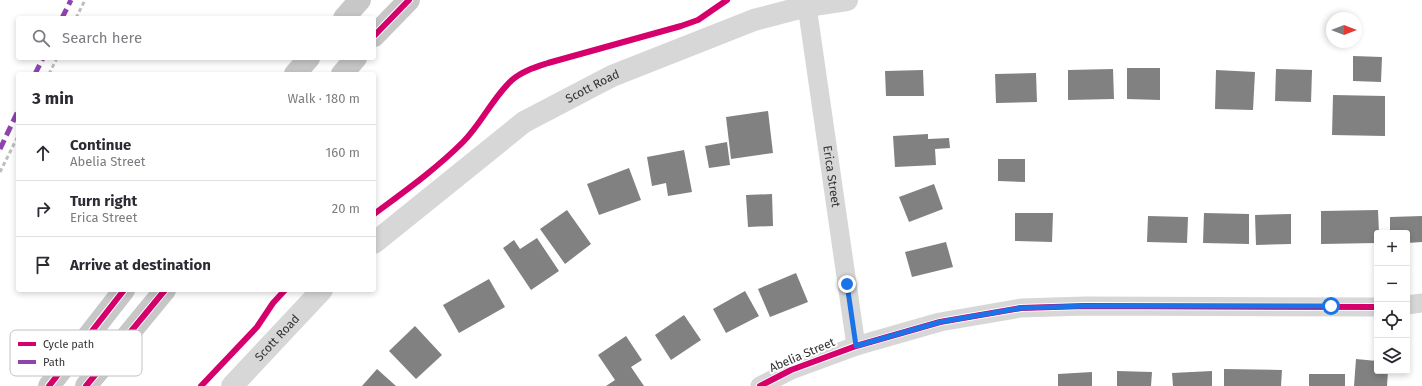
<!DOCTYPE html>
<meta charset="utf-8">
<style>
:root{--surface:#fff;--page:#f7f7f7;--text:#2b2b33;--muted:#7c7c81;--line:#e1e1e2}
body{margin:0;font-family:"Fira Sans",sans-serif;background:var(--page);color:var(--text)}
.controls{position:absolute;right:12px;bottom:12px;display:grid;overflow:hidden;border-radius:4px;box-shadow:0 2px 6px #0003}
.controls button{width:36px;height:36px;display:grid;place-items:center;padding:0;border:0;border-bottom:1px solid var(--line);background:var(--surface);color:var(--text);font:20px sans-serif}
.compass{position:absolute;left:1326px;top:12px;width:36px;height:36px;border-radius:50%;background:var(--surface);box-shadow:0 2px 6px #0003;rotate:90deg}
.stop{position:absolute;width:12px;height:12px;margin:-9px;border:3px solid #1a73e8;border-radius:50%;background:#fff}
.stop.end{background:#1a73e8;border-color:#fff;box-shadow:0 1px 4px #0008}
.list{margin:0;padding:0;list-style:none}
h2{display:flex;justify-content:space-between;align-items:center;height:52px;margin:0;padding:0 16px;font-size:17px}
h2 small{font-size:13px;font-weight:400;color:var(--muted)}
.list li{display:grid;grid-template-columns:26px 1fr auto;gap:12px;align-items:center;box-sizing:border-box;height:56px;padding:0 16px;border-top:1px solid var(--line)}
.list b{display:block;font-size:15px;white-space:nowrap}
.list p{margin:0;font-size:13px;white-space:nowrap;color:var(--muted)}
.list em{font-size:13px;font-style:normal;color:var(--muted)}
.icon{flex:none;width:22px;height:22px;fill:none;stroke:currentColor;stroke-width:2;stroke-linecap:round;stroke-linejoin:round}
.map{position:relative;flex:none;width:1422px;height:386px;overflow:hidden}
.search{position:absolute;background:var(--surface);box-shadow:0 2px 6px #0003;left:16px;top:16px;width:360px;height:44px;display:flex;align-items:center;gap:10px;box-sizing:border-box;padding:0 14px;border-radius:4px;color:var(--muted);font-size:15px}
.panel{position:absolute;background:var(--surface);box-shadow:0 2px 6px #0003;left:16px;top:72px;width:360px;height:220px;border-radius:4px}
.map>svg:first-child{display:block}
.building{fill:#818181}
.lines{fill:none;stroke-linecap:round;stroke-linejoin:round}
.minor{stroke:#d7d7d7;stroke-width:19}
.tertiary{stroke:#d7d7d7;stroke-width:22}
.trunk{stroke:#c7c7c7;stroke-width:22}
.rail{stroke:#bebebe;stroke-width:3;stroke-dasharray:4 3;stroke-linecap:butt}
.quiet{stroke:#8e44ad;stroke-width:5;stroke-dasharray:10 5;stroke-linecap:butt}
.cycleway-casing{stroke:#fff;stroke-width:8}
.cycleway{stroke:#d6006c;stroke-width:6}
.route{stroke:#1a73e8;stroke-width:5}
.labels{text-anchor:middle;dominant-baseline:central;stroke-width:4;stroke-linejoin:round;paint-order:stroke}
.street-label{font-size:12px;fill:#333;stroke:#fff}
.key{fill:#fff;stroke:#c2c2c2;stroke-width:1}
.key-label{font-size:11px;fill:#333}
</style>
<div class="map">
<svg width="1422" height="386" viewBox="0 0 1422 386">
<rect width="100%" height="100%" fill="#fff"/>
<g class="building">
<polygon points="1353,56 1382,57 1381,82 1353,81"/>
<polygon points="1127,68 1160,68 1160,100 1127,99"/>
<polygon points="1113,69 1114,99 1068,100 1068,70"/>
<polygon points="1276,69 1312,70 1311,102 1275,101"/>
<polygon points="923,70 924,96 886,96 885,71"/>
<polygon points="1216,70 1255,72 1253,110 1215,109"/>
<polygon points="1036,73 1037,102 996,103 995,74"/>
<polygon points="1333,95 1385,96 1385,136 1332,135"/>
<polygon points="768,111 773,153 731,159 726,117"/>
<polygon points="928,134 928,139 949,138 950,148 935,149 936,165 895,167 893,136"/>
<polygon points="727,142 730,165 709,168 705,146"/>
<polygon points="684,150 692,192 668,196 666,183 652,186 647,157"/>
<polygon points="998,159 1025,159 1025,182 998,181"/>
<polygon points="629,168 641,200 599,215 587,184"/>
<polygon points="934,184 943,209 909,222 899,197"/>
<polygon points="772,194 773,226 748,227 746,195"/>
<polygon points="567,210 591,244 565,264 540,229"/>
<polygon points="1378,210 1379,233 1377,233 1377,243 1321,244 1321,211"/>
<polygon points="1015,213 1053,213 1052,242 1015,241"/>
<polygon points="1204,213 1249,214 1249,244 1203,243"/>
<polygon points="1291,214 1291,244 1256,245 1255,215"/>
<polygon points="1148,216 1188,217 1187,243 1147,242"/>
<polygon points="1422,216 1422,242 1407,243 1407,233 1390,233 1390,217"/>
<polygon points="537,238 559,271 531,290 503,248 514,240 520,249"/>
<polygon points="946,242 953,267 912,277 905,252"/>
<polygon points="796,273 808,302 770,317 758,289"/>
<polygon points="489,279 505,307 459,333 443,305"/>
<polygon points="745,291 759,316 726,333 713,309"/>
<polygon points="684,315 701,340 671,360 655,335"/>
<polygon points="415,326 442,355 416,379 389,351"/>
<polygon points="626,336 642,360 631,367 644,386 606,386 615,380 598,355"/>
<polygon points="1356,359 1377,361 1377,371 1388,371 1387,386 1354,386"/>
<polygon points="377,369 396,386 362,386"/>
<polygon points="1224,369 1282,370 1281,386 1224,386"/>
<polygon points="1117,371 1152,372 1151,386 1117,386"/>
<polygon points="1212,371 1212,386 1173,386 1172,373"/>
<polygon points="1092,372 1092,386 1058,386 1058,374"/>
<rect x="1309" y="374" width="36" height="12"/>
</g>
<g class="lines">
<g class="minor">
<path id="s1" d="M807,6L856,346"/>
<polyline points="1407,305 1422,303"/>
<polyline points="760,386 791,370 856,346 940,322 1021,308 1085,306 1377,307"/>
</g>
<g class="tertiary">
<path id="s2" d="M374,243L524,122L612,76L754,20L807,6L847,0"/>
<path id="s3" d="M232,386L322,290"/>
</g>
<g class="trunk">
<polyline points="344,18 360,0"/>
<polyline points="374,36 409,0"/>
<polyline points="295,74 309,58"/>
<polyline points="342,74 356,58"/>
<polyline points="49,386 124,290"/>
<polyline points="86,386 165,290"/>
</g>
<g class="rail">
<polyline points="76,18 85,0"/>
<polyline points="49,74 57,58"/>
<polyline points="0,172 18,136"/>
</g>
<g class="quiet">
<polyline points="62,18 71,0"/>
<polyline points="35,74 43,58"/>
<polyline points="0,149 18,111"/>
</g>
<g class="cycleway-casing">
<g id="cycleway">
<polyline points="374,36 409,0"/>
<path d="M374,214C405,191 436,169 463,142C482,123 493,97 512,80C522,71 536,67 548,63L681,26L698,20L727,0"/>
<polyline points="49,386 124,290"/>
<polyline points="86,386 165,290"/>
<polyline points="201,386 257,327 273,303 285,290"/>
<polyline points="760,386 791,370 856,346 940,322 1021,308 1085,306 1377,307"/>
</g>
</g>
<use href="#cycleway" class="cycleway"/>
</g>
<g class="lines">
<polyline class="route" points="847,284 856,346 940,322 1021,308 1085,306 1331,306"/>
</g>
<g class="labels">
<g class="street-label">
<text stroke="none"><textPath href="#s2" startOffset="270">Scott Road</textPath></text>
<text stroke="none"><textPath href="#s1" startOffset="172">Erica Street</textPath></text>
<text stroke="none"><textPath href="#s3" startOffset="66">Scott Road</textPath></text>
<text transform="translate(802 355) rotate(-23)">Abelia Street</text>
</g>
</g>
<rect x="10" y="330" width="132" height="46" rx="6" class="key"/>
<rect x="18" y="342" width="18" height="4" fill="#d6006c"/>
<rect x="18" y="360" width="18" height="4" fill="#8e44ad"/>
<g class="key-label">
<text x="43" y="348">Cycle path</text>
<text x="43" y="366">Path</text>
</g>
</svg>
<div class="controls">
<button>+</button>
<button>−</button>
<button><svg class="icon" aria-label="locate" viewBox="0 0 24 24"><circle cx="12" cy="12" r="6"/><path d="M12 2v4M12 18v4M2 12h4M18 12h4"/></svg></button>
<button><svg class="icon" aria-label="layers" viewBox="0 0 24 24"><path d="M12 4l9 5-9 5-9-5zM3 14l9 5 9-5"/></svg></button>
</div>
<svg class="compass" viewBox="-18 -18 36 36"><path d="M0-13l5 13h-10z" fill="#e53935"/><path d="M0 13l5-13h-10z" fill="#7c7c81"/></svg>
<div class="stop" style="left:1331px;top:306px"></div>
<div class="stop end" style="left:847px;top:284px"></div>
<div class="search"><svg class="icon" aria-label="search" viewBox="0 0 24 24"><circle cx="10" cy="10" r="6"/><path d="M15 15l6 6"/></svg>Search here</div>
<section class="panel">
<h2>3 min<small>Walk · 180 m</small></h2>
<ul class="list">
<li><svg class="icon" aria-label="ahead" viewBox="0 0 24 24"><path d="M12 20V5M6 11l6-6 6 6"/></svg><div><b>Continue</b><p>Abelia Street</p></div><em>160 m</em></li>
<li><svg class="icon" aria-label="right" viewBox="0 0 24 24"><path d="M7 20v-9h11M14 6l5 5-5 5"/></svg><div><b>Turn right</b><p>Erica Street</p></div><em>20 m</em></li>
<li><svg class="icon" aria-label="arrive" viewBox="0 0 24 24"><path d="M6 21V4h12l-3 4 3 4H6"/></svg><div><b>Arrive at destination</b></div></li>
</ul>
</section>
</div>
